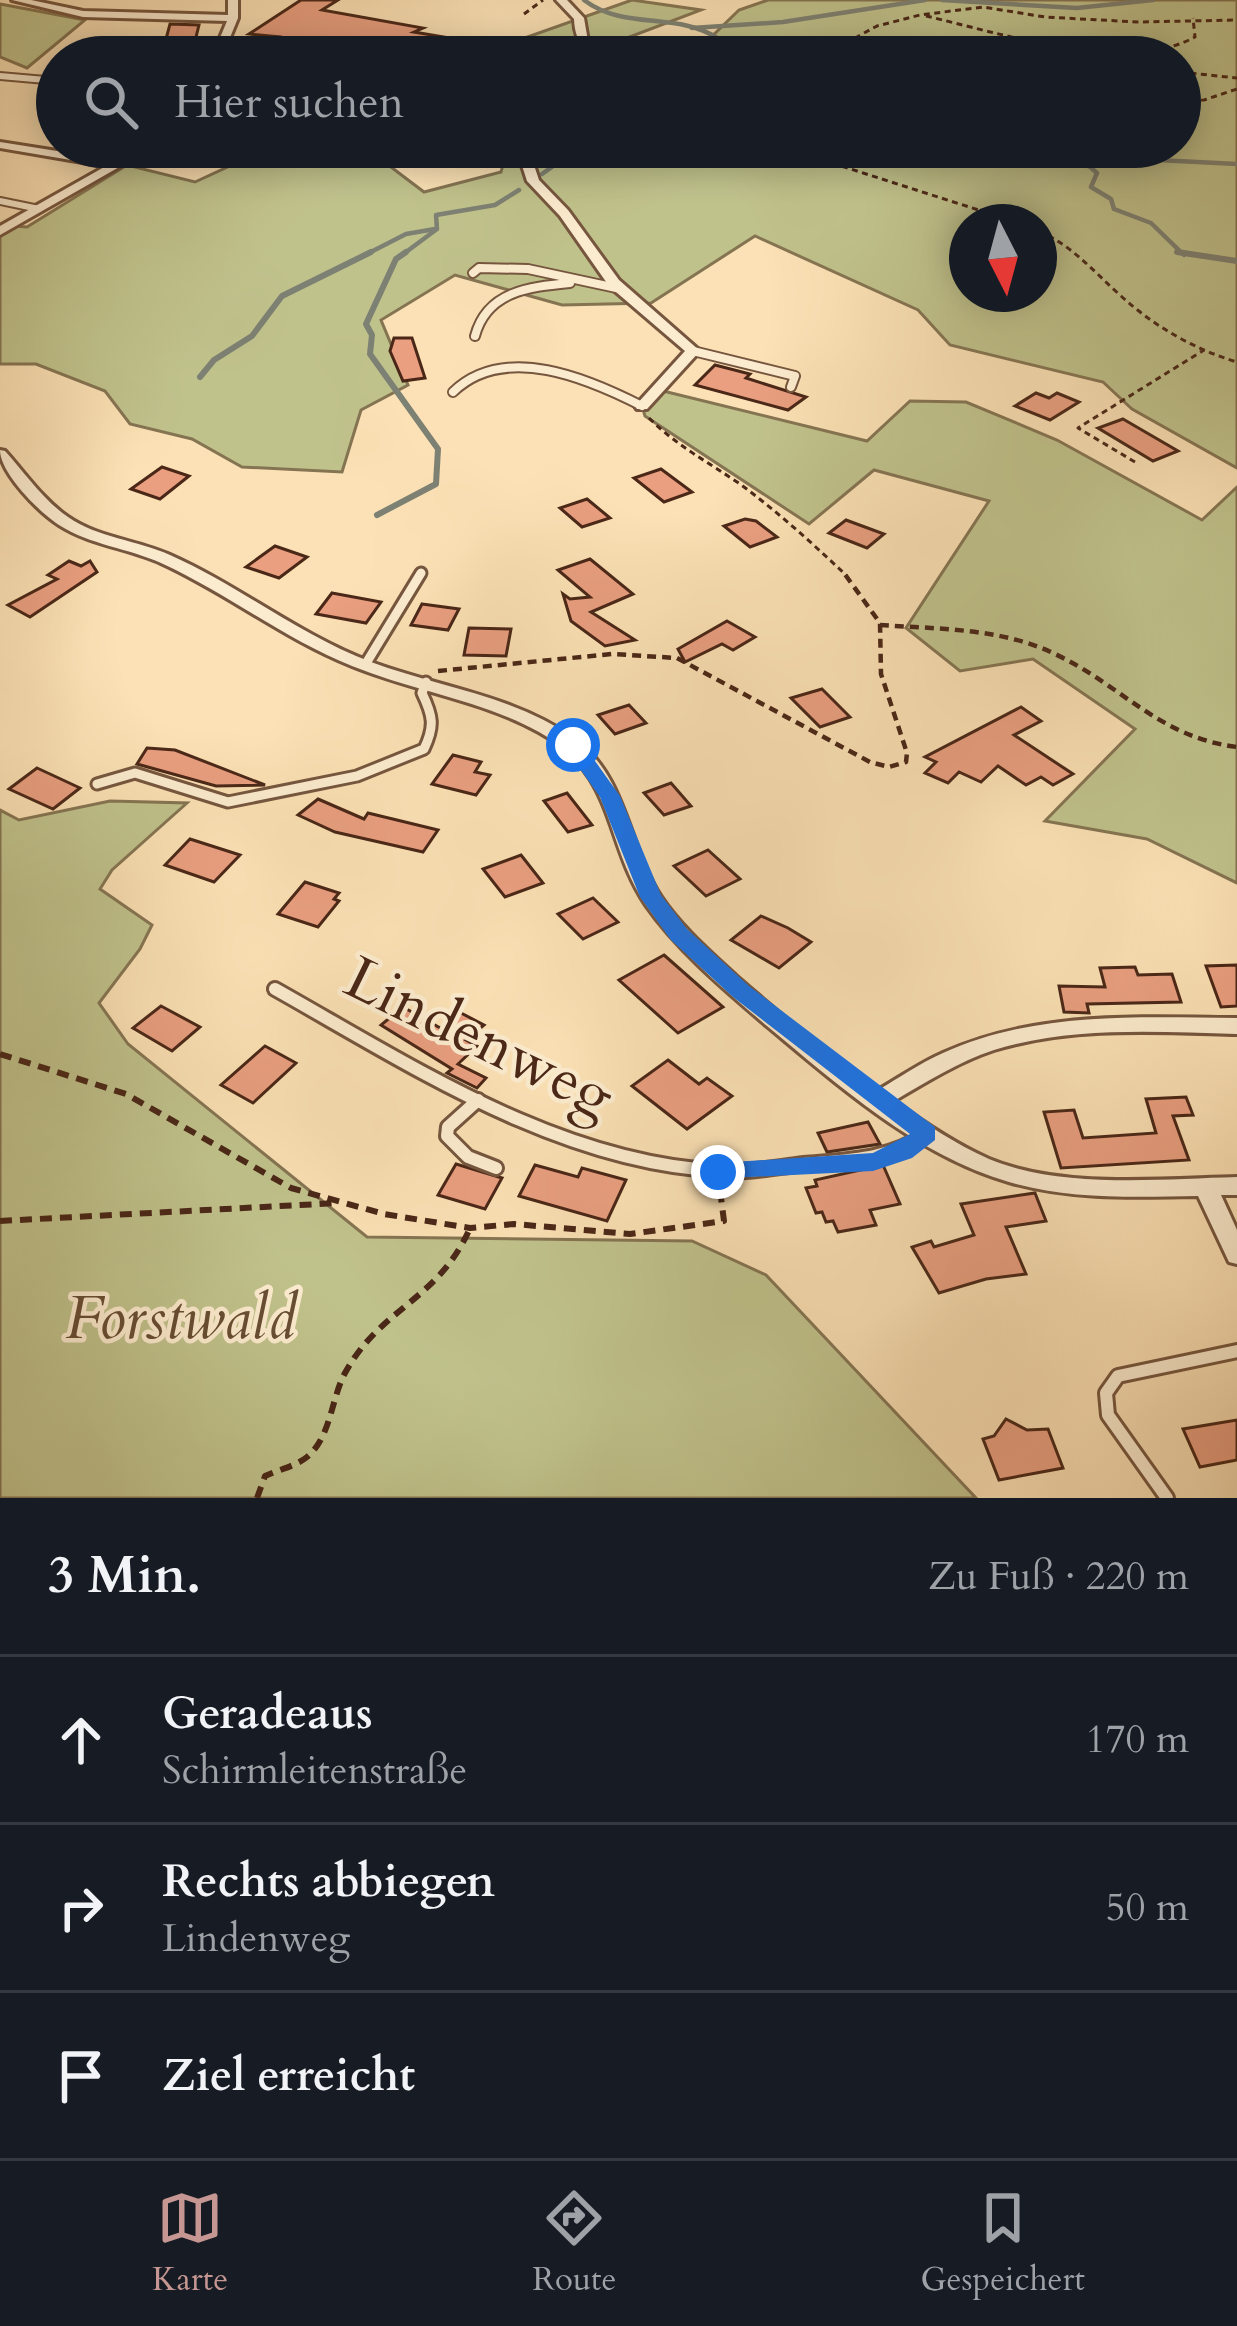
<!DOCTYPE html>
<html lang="de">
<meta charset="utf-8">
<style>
:root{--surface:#171b24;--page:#20242c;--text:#f1f3f6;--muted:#9ea1a6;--line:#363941;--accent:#c59692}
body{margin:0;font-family:Cardo,serif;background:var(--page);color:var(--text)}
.compass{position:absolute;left:949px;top:204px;width:108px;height:108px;border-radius:50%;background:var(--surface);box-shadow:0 6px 30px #0003;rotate:174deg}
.stop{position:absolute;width:36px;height:36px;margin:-27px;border:9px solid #1a73e8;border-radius:50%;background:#fff}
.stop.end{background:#1a73e8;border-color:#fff;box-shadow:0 3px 12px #0008}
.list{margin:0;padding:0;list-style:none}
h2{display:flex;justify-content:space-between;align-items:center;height:156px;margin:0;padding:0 48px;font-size:51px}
h2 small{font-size:39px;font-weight:400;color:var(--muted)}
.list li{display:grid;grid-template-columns:78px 1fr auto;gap:36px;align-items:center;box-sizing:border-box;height:168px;padding:0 48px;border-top:3px solid var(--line)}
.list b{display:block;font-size:45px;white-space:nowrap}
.list p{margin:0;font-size:39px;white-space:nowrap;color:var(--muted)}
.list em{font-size:39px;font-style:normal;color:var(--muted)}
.icon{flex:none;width:66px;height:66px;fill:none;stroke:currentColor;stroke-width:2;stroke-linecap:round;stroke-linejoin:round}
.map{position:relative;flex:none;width:1237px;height:1498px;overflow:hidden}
.search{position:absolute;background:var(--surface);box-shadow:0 6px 30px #0003;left:36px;right:36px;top:36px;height:132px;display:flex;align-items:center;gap:30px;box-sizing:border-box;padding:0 42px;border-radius:66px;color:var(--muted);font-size:45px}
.sheet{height:660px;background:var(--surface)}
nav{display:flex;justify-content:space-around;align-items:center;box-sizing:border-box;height:168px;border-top:3px solid var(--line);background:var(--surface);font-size:33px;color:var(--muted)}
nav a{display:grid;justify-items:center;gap:6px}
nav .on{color:var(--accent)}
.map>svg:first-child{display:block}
.green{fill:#c0c28c;stroke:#857452;stroke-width:3;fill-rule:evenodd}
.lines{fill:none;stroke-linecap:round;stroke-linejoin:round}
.stream-far1{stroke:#7d8173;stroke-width:4.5}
.stream{stroke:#7d8173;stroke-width:6}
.building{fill:#e99f80;stroke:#4a2717;stroke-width:3}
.lane-far3-casing{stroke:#76563e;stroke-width:10}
.lane-far2-casing{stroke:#76563e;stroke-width:12}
.lane-far1-casing{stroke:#76563e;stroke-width:15}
.lane-casing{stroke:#76563e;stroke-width:18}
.street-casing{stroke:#76563e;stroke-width:6}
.path-far2{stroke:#4a2717;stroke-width:3;stroke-dasharray:6 4.5;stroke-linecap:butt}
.path-far1{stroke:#4a2717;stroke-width:4.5;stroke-dasharray:9 6;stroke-linecap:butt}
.path{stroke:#4a2717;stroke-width:6;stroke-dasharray:12 8;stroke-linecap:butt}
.lane-far3{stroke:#fceccf;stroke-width:6}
.lane-far2{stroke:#fceccf;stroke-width:8}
.lane-far1{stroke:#fceccf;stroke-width:9}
.lane{stroke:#fceccf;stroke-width:12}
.street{fill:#fceccf;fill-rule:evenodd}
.route{fill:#1a73e8}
.labels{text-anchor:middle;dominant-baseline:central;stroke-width:9;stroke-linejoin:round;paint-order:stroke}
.near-street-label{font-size:60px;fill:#4a2717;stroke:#fceccf}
.near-park-label{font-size:60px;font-style:italic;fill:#684e34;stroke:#fceccf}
</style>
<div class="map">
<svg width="1237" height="1498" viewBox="0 0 1237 1498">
<rect width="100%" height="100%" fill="#fbe1b5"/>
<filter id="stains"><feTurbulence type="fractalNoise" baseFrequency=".00167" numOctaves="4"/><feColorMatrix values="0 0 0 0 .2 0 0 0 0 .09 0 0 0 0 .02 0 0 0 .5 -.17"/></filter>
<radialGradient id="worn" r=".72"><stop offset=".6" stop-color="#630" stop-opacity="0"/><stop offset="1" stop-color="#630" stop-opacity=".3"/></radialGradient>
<g class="green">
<polygon points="632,0 701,10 619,41 578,44 608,57 414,57 482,53"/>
<path d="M768,0H1237V468L1132,409L1103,382L950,345L918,310L755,236L651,303L562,305L455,275L381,320L408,385L361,410L342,472L242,467L192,439L130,424L105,391L36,364H0V225L27,227L127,165L195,182L232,165L312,147H399L379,158L424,192L501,172L508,147H1180V57H620L707,41L739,10ZM967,222H1039V294H967Z"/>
<polygon points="0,4 85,20 27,68 0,57"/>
<polygon points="659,390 867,441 910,401 966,402 1057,440 1202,520 1237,487 1237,883 1147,839 1045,821 1135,729 1033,659 960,671 906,628 989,501 874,470 809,524 645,416 642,406"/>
<polygon points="110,801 187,803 112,870 100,889 152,925 140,949 99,1003 128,1044 367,1237 692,1241 766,1275 976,1498 0,1498 0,810 19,820"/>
</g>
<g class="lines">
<g class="stream-far1">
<path d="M584,0C624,31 678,11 719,39"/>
<polyline points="942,0 1077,8 1153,0"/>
<polyline points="692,28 783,22 925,0"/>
<polyline points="713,43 718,57"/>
<polyline points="998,147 1020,161 1089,166 1097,173 1091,187 1111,199 1114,209 1151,223 1184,255"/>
<polyline points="1089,166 1138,159 1237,164"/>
<polyline points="542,174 580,147"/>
<polyline points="365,255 406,234 435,229"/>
<polyline points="402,255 437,229 436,215 495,205 519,190"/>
</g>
<g class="stream">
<polyline points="1177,252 1237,261"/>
<polyline points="200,377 214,360 252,336 282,296 371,252"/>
<polyline points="377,515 436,484 438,449 370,354 372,335 366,324 396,259 406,252"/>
</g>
</g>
<g class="building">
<polygon points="301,0 338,0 322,10 423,28 414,32 444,37 391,57 340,57 281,37 249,34"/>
<polygon points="170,24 199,25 192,53 162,54"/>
<polygon points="394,338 412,338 425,378 403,381 390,351"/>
<polygon points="715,365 750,374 746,378 806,397 788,410 695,385"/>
<polygon points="1036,393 1049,398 1057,393 1079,402 1050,420 1015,406"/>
<polygon points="1123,419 1178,451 1153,461 1098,428"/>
<polygon points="162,467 189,476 160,499 131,489"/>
<polygon points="661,469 692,492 664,502 634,478"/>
<polygon points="587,499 610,518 582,527 560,508"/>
<polygon points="745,519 756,521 777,537 750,547 724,526"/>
<polygon points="846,520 884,534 867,548 829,533"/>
<polygon points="275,546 307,557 279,578 246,567"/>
<polygon points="590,559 633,594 591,612 635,640 605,646 571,621 563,594 570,599 590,597 558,570"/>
<polygon points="69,561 81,566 90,561 97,572 30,617 8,605 57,579 48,575"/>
<polygon points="332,593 381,602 366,623 316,614"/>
<polygon points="422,604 459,609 448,630 411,625"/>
<polygon points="727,621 755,637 733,650 722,644 685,662 678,649"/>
<polygon points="469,628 511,629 506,656 464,655"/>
<polygon points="822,689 850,717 820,727 791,698"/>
<polygon points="629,705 646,723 615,734 598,715"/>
<polygon points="1021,707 1041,721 1014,735 1073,774 1053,785 1041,777 1026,785 998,766 981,782 959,772 948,783 925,773 936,762 925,757"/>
<polygon points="147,748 175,750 265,785 216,786 137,764"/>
<polygon points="453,755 481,762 475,772 490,775 476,795 432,784"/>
<polygon points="37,768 50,774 80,788 53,809 9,789"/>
<polygon points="671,783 691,806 664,815 644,793"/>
<polygon points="567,793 592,825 568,832 544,801"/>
<polygon points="318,799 364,819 368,813 438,830 423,852 335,832 298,815"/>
<polygon points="190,839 240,855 214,882 165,865"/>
<polygon points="708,850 740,879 706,896 674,866"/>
<polygon points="521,855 543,883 505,897 483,869"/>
<polygon points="305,882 339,893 334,899 339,901 318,927 278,914"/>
<polygon points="593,898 618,922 583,939 558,914"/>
<polygon points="761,916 788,928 811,942 779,968 731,940"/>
<polygon points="664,955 723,1007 678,1033 619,980"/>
<polygon points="1237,965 1237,1006 1221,1007 1206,966"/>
<polygon points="1135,967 1138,975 1172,974 1181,1002 1087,1004 1089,1013 1064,1012 1059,986 1105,987 1100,968"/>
<polygon points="161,1006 200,1027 172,1051 133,1028"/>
<polygon points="403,1007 442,1029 461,1013 484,1025 466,1040 477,1046 458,1064 486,1078 477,1088 447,1073 452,1069 381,1025"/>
<polygon points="265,1046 296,1063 253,1103 221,1085"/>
<polygon points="668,1060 699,1084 707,1078 732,1096 687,1129 632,1086"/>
<polygon points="1186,1097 1193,1115 1173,1116 1189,1160 1061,1168 1044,1112 1074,1110 1083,1138 1156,1133 1146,1099"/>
<polygon points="868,1122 880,1144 827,1152 818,1133"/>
<polygon points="456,1164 502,1178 485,1209 438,1195"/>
<polygon points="535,1165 578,1177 582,1168 626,1180 607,1221 519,1196"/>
<polygon points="883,1165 900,1204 870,1210 876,1225 838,1232 833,1221 826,1222 822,1212 816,1213 806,1188 817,1186 815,1180"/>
<polygon points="1035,1193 1046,1221 1006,1227 1026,1274 986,1279 939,1293 912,1247 931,1241 934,1247 974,1235 961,1204"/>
<polygon points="1006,1419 1027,1430 1048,1429 1063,1468 999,1480 983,1439 994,1436"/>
<polygon points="1237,1420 1237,1460 1200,1467 1183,1429"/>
</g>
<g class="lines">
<g class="lane-far3-casing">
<g id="lane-far3">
<polyline points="0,76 57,81"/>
<polyline points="0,201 39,209"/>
</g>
</g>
<g class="lane-far2-casing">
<g id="lane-far2">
<polyline points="473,273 479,268 528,269 621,289"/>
<path d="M475,336C487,291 529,287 570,283"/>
<polyline points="693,351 795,376 791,387"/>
<path d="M453,392C505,342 589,379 642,406"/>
</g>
</g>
<g class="lane-far1-casing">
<g id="lane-far1">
<polyline points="365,665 421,573"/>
<path d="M97,784L135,773L228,802L357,776L424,749C435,726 433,716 422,693L426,682"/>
</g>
</g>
<g class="lane-casing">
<g id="lane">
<path d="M275,989C412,1066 560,1164 722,1171C750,1173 777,1167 804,1164C849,1160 888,1160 927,1134"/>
<polyline points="478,1100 448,1127 447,1136 468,1157 496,1168"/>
<polyline points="1167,1498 1108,1415 1106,1393 1118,1376 1237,1351"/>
</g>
</g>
<g class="street-casing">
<g id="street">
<polygon points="12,0 31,0 83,11 228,15 228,0 238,0 238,18 222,57 212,57 227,21 83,17"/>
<path d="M556,0H567L584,18L588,41L611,57C586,57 575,43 574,19Z"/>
<polygon points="0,142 114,160 128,147 141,147 121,166 0,235 0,226 106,166 0,148"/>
<polygon points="516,147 528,147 539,180 568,210 619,280 700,351 647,409 637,409 635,406 685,351 609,286 560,216 527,181"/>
<path d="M0,450L5,451C25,473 43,500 68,517C98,538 137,540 170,555C240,586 299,635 371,662C438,687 516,696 575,739C627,777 628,846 661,897C681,927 710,952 736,976C782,1016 829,1055 878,1090C899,1078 920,1063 943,1053C1036,1011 1138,1017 1237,1018V1034C1157,1032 1072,1026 994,1050C958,1062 926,1082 894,1101C924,1123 955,1144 989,1159C1061,1189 1160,1179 1237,1177V1195H1221L1237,1230V1264L1229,1262L1198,1196C1136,1197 1070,1200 1009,1182C918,1156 839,1086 767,1026C725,990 678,951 646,905C603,841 617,775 539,732C481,700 413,691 352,666C284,639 227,593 161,563C128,548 90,545 59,525C39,512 0,473 0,450Z"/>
</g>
</g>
<g class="path-far2">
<polyline points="524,14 543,0"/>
<path d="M926,16C1000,33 1126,75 1195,37L1193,18"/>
<path d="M623,53C663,46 698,30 734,57"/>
<polyline points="773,57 855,38 877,26 920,15 983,7 1045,17 1138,22 1237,20"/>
<polyline points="1180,72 1237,78"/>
<polyline points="1180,101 1204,100 1237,89"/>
<polyline points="782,147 1016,222"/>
<path d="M1039,231C1074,247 1093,271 1121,296C1155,327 1194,349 1237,362"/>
<path d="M649,418C677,446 708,462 740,484C778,512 813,544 847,576"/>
<polyline points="1135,462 1078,428 1204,350"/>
</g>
<g class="path-far1">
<path d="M880,625C938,629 1002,628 1055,654C1123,686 1158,737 1237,747"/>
<polyline points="438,671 612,654 677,658 870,762 889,767 906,762 907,753 881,674 880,623 844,573"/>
</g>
<g class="path">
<polyline points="0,1054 126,1094 291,1188 384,1214 470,1228 514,1224 630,1234 724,1221 720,1190"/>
<polyline points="0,1221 338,1203"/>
<path d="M257,1498L265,1476C278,1470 296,1466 307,1457C331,1437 331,1399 345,1373C381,1307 438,1301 470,1228"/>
</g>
<use href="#lane-far3" class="lane-far3"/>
<use href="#lane-far2" class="lane-far2"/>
<use href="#lane-far1" class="lane-far1"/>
<use href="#lane" class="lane"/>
<use href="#street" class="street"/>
</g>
<polygon class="route" points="566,740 580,740 620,796 661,895 687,929 749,986 935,1127 935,1140 912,1158 873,1171 710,1179 710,1165 718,1163 873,1153 910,1134 733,997 671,940 640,897 600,797 563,745"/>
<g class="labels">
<g class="near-street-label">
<text transform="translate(479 1038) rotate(26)">Lindenweg</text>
</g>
<g class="near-park-label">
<text x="181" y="1319">Forstwald</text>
</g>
</g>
<rect width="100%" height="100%" filter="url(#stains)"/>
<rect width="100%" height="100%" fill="url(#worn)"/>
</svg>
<svg class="compass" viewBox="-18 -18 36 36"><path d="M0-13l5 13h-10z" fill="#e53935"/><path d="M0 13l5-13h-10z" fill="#9ea1a6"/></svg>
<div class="stop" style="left:573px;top:745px"></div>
<div class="stop end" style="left:718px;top:1172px"></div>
<div class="search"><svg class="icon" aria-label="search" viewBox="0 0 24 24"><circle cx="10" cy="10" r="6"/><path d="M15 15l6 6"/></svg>Hier suchen</div>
</div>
<section class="sheet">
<h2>3 Min.<small>Zu Fuß · 220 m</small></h2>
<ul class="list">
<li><svg class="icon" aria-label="ahead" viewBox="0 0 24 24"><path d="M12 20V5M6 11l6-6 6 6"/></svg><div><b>Geradeaus</b><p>Schirmleitenstraße</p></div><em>170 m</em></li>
<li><svg class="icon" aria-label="right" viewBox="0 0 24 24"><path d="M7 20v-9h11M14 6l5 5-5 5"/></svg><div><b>Rechts abbiegen</b><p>Lindenweg</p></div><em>50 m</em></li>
<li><svg class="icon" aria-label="arrive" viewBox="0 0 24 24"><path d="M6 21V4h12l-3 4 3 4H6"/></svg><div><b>Ziel erreicht</b></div></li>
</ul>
</section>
<nav>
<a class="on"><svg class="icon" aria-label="map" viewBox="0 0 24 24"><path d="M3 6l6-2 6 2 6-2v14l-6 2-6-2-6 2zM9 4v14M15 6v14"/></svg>Karte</a>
<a><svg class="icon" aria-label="directions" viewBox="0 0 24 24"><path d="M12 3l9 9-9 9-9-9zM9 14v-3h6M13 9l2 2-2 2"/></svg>Route</a>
<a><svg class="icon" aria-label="saved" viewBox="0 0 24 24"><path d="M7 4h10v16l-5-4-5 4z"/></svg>Gespeichert</a>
</nav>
